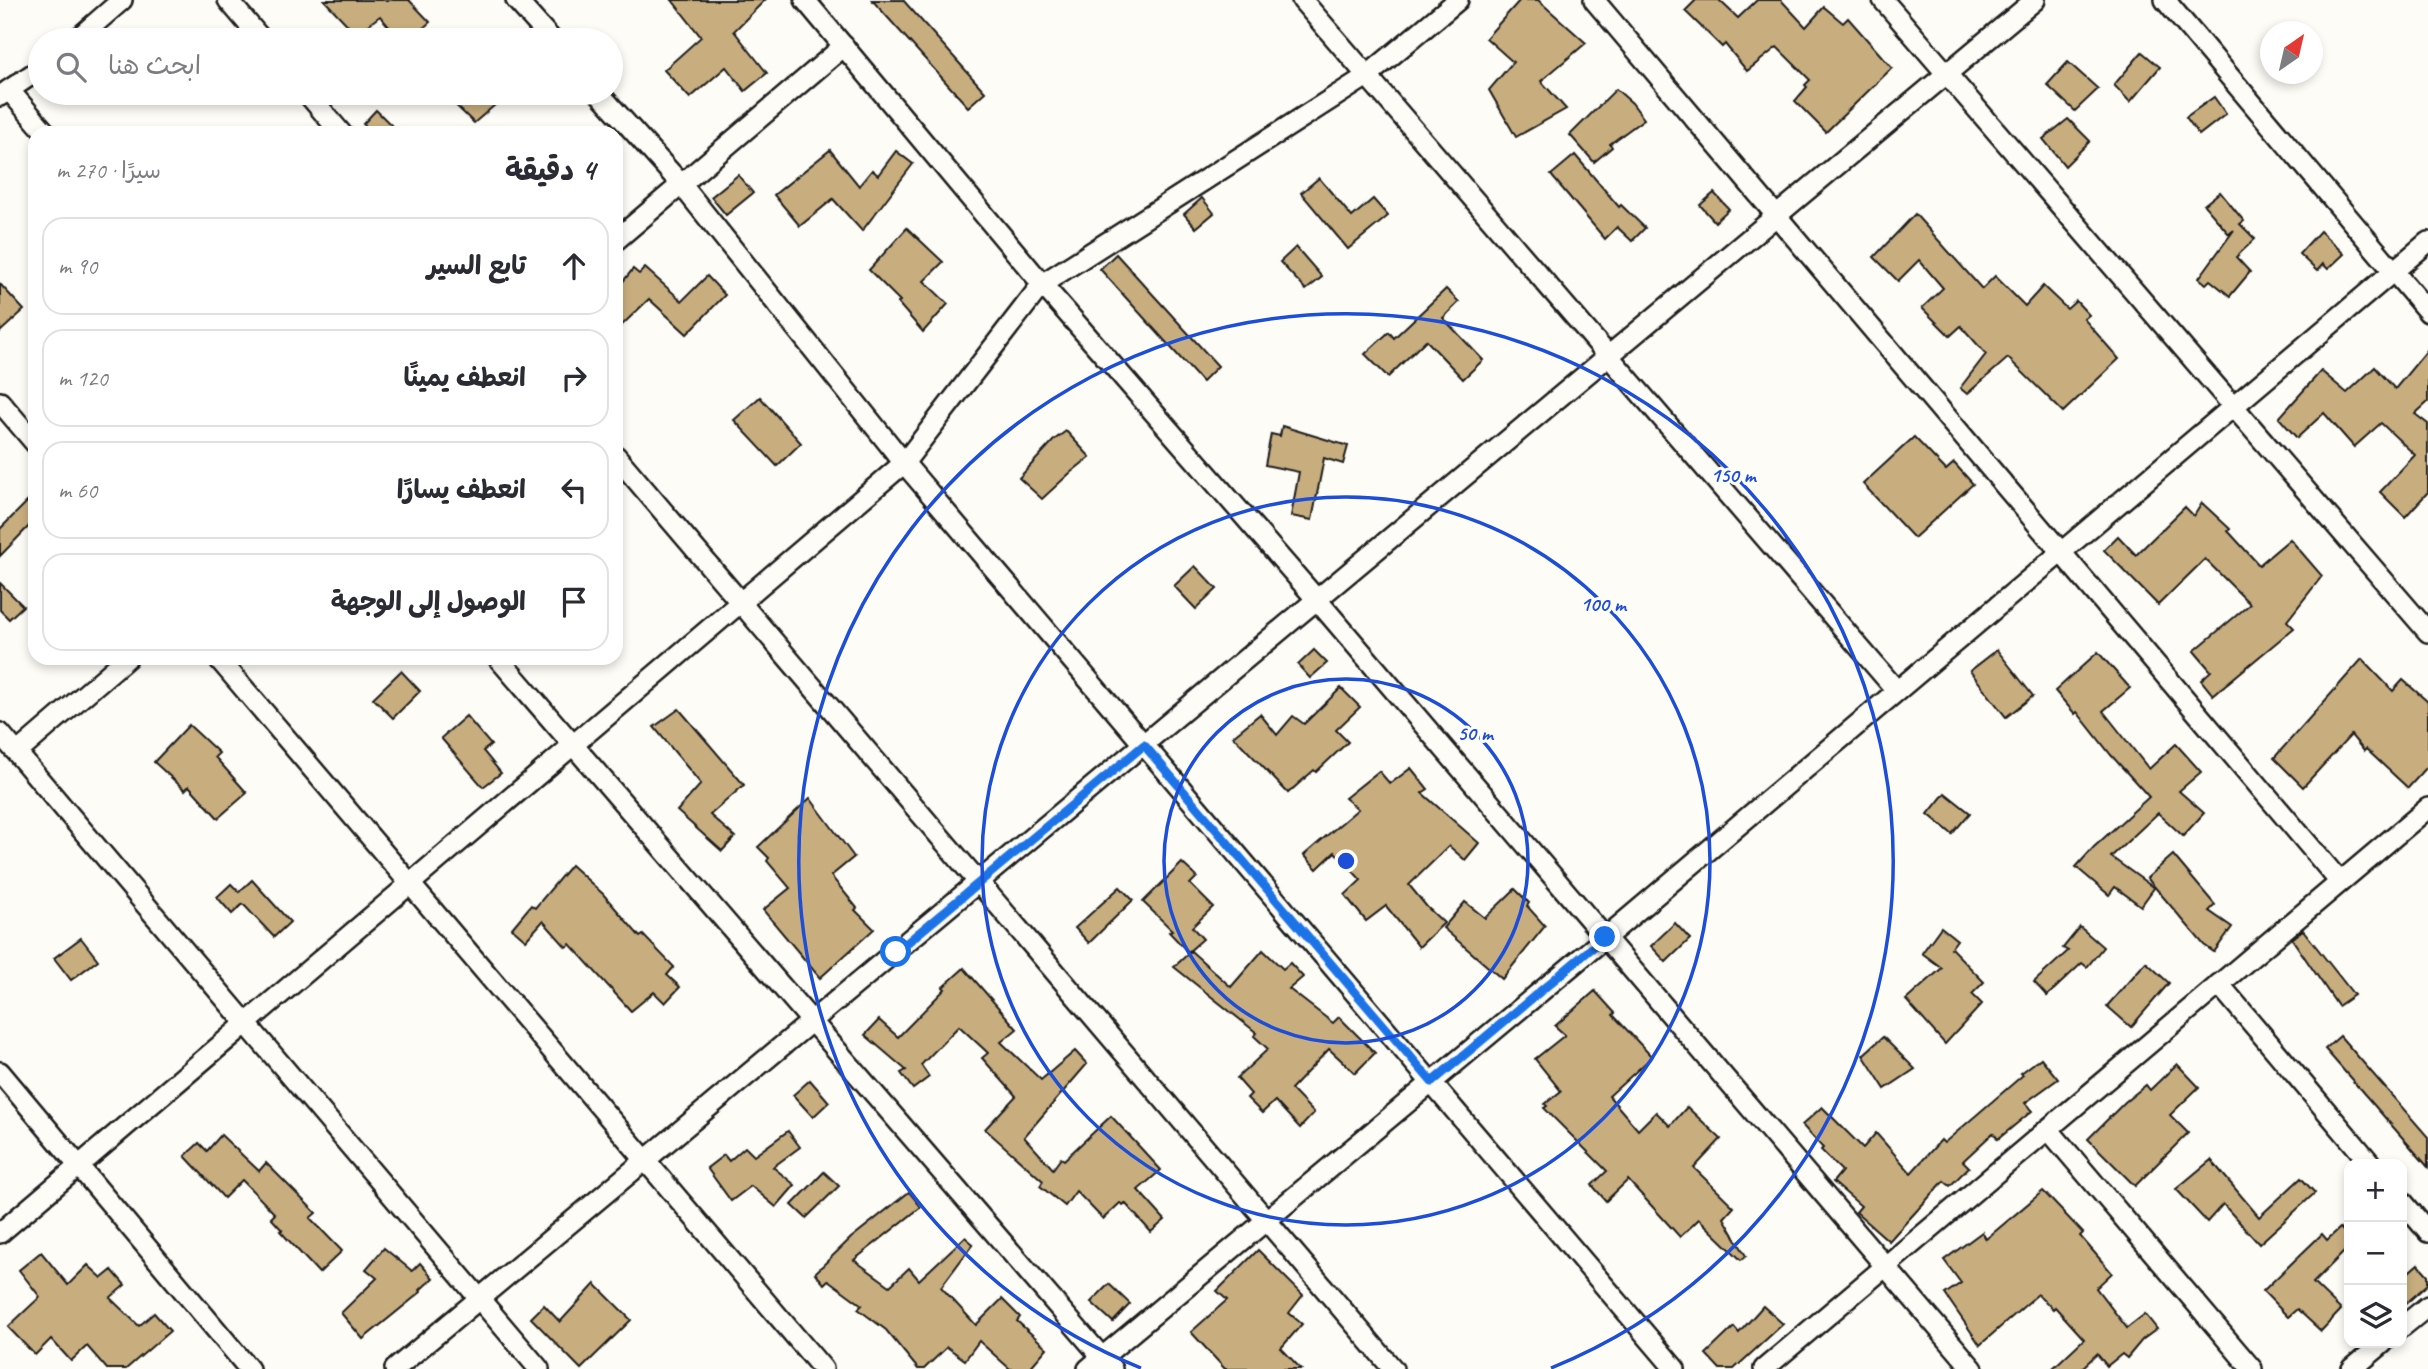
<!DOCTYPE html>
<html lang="ar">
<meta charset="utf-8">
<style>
:root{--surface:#fff;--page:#f7f7f7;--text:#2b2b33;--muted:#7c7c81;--line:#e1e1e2}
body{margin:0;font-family:Caveat,"Playpen Sans Arabic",sans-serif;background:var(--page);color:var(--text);direction:rtl}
.controls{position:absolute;right:21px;bottom:21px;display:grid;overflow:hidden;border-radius:14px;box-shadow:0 4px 10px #0003}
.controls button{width:63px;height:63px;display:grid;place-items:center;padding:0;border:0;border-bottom:2px solid var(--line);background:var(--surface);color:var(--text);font:35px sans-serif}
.compass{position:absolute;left:2260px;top:21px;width:63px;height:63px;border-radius:50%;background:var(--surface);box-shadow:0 4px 10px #0003;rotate:34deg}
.stop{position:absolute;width:21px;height:21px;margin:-16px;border:5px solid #1a73e8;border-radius:50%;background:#fff}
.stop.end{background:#1a73e8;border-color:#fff;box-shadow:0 2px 7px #0008}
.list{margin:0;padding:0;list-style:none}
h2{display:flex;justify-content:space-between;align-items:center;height:91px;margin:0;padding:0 28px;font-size:30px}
h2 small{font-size:23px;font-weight:400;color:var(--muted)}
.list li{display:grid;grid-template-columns:46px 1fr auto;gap:21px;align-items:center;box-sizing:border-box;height:98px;margin:0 14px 14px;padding:0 14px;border:2px solid var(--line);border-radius:21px}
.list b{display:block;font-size:26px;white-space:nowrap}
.list em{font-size:23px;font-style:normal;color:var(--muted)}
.icon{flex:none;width:38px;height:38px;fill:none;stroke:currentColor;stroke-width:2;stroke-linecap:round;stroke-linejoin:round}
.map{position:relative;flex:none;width:2428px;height:1369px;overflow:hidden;direction:ltr}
.search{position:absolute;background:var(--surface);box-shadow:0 4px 10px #0003;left:28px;top:28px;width:595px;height:77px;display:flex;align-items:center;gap:18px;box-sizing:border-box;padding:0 24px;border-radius:38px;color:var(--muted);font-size:26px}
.panel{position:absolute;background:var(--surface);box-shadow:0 4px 10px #0003;left:28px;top:126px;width:595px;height:539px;border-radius:21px;direction:rtl}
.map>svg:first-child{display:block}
.building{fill:#c8ad7e;stroke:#1c1c1c;stroke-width:2}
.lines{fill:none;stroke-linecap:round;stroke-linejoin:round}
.minor-casing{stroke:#1c1c1c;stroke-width:24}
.minor{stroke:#fdfcf7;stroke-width:19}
.route{stroke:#1a73e8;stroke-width:9}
.ring{fill:none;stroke:#1d4ed8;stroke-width:3.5}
.centre{fill:#1d4ed8;stroke:#fdfcf7;stroke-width:3.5}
.ring-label{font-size:21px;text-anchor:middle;font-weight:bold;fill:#1d4ed8;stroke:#fdfcf7;stroke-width:6;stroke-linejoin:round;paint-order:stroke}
</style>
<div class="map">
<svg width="2428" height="1369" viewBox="0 0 2428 1369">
<rect width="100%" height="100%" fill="#fdfcf7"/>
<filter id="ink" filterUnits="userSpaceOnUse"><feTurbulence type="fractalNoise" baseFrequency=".0143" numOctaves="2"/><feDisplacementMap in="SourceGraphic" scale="14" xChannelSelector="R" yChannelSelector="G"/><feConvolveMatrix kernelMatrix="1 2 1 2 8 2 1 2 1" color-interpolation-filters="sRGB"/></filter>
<g filter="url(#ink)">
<g class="building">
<polygon points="324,0 409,0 430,22 410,40 400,40 380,16 356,34"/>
<polygon points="672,0 765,0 734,31 767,73 745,91 726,67 690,98 664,70 701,37"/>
<polygon points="872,0 903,0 985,92 968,107"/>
<polygon points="1520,0 1538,0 1586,43 1541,81 1566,109 1516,137 1489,90 1513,62 1486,38"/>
<polygon points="1696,0 1719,0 1738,18 1757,0 1781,0 1806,27 1824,7 1843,23 1848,18 1892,68 1826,132 1795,101 1807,87 1805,85 1810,80 1777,47 1747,71 1725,44 1722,47 1685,11"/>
<polygon points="2142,52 2160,67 2130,102 2114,85"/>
<polygon points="2068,62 2098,89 2075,111 2047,85"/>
<polygon points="1616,89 1632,103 1644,119 1610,144 1612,147 1594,162 1570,135"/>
<polygon points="443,93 509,93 474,123"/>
<polygon points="2214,97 2226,114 2199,135 2186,117"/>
<polygon points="376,110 399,133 373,133 363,124"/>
<polygon points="2068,119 2090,141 2065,166 2043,139"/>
<polygon points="830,150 859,186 872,170 878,175 896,151 913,164 862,231 833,199 800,226 774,195"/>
<polygon points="1575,155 1619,207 1621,205 1645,228 1632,241 1617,227 1605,239 1551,175"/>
<polygon points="738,175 753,193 726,215 711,197"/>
<polygon points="1319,178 1352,217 1373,199 1388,216 1348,249 1301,193"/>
<polygon points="2220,192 2244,221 2240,224 2255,239 2236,257 2250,272 2230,296 2210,280 2206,284 2199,278 2234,230 2229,234 2204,205"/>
<polygon points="1714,193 1729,209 1715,222 1700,205"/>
<polygon points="1202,198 1214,213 1196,228 1184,214"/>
<polygon points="1915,214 1982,289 1995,276 2025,306 2043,286 2067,309 2076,301 2089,315 2084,319 2119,359 2063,412 2008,358 1967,394 1960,388 1986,354 1961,326 1950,336 1922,308 1943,288 1919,260 1898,281 1874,257"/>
<polygon points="907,228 943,262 924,281 948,304 923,332 898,303 900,301 869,270"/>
<polygon points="2320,231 2344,254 2328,269 2323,264 2317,271 2299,254"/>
<polygon points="1296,247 1322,277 1306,290 1280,262"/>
<polygon points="1116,254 1218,366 1202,382 1100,269"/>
<polygon points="645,268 682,301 707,276 725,295 687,334 649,299 616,331 616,290 633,269 639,274"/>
<polygon points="0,284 24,310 0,332"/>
<polygon points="1446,289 1459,302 1443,318 1483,360 1463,379 1426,340 1388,377 1365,354 1389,332 1394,338"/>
<polygon points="2428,349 2428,402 2415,414 2428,424 2428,492 2405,517 2380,492 2415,455 2381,423 2354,447 2324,413 2297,438 2279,418 2321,371 2347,393 2375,367 2395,389"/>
<polygon points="760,397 801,443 777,466 734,420"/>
<polygon points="1282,426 1348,446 1343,464 1324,458 1312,520 1291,516 1299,472 1265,465 1271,434 1280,436"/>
<polygon points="1066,431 1090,457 1070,473 1042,499 1019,478 1054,440"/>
<polygon points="1914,437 1946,470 1954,463 1973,484 1914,538 1863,484"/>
<polygon points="35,494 35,520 0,556 0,529"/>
<polygon points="2202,503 2230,529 2228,531 2259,565 2290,539 2322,576 2287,621 2294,628 2213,695 2201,680 2211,671 2194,651 2250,604 2205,559 2158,605 2104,550 2118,536 2136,555 2185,507 2194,516"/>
<polygon points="1195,566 1217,589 1196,609 1174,586"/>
<polygon points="0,583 23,606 9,619 0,610"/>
<polygon points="1314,650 1327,663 1310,678 1298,665"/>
<polygon points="1997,650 2033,696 2006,717 1970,671"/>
<polygon points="2098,652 2130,688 2103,711 2149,769 2176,744 2201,772 2179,791 2204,813 2183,836 2158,813 2111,857 2154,888 2141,906 2115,887 2109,895 2076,867 2094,847 2149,797 2111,755 2077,712 2075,714 2055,691"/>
<polygon points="2362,659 2393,691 2403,680 2428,702 2428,766 2408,788 2366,749 2364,751 2351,735 2303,787 2274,758"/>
<polygon points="401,671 420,691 393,718 373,698"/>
<polygon points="1341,688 1360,707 1336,730 1348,742 1316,772 1314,770 1288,793 1233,736 1260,714 1277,735 1293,716 1304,724"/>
<polygon points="679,709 744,785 710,815 735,837 722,851 677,811 701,784 654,727"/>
<polygon points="466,716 491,745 483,751 501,773 483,787 441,738"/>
<polygon points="189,725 219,753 215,757 247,793 218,818 189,786 185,790 154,762"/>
<polygon points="1411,768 1428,789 1422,793 1479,843 1465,860 1449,846 1409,885 1427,907 1444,923 1419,947 1386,906 1366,921 1345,895 1361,880 1335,852 1317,869 1304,855 1358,809 1345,798 1379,771 1390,784"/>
<polygon points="1945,793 1970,813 1952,834 1928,814"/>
<polygon points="810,798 854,857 831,876 857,908 855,910 874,929 820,978 763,910 790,888 767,861 769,858 758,847"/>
<polygon points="2173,855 2215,905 2209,911 2232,927 2214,952 2204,945 2147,878"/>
<polygon points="1182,863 1197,877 1190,884 1213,907 1192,927 1203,939 1188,952 1169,932 1172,930 1143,902"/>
<polygon points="571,865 603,894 640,937 643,935 674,967 667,975 680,987 665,1003 654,992 631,1011 570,944 566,947 543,921 526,940 512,928 531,905 535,908"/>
<polygon points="252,880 290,922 274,937 243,904 232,914 217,897 231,884 239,892"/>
<polygon points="1120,887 1133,900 1089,943 1075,928"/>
<polygon points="1515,889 1529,903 1527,906 1545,926 1502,979 1443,928 1465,902 1485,918"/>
<polygon points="1675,923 1690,939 1666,962 1651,946"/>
<polygon points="1941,927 1957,940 1951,948 1984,982 1972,994 1982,1004 1945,1044 1906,1000 1942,968 1922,953"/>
<polygon points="2080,927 2103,947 2087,967 2082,963 2047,996 2034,982 2068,951 2063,948"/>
<polygon points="2303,930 2354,995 2338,1006 2292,939"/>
<polygon points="81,938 98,960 71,980 54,958"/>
<polygon points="1263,950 1283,969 1290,963 1303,977 1289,989 1333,1023 1339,1017 1375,1053 1355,1073 1329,1049 1291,1089 1314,1113 1300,1128 1275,1101 1262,1113 1247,1098 1251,1094 1237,1078 1268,1049 1254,1036 1257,1033 1174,967 1191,951 1231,987"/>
<polygon points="2146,962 2169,983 2131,1027 2107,1006"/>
<polygon points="964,968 1017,1029 1001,1042 1041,1080 1075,1051 1087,1064 1024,1137 1053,1169 1061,1158 1064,1160 1111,1116 1161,1170 1138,1190 1165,1220 1151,1232 1125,1203 1123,1205 1120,1203 1103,1219 1076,1191 1065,1206 1040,1186 1043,1181 985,1129 1016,1096 982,1058 988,1053 959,1026 921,1065 929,1077 913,1089 901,1073 906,1070 865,1035 879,1020 898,1037 945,989 943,987"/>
<polygon points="1595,991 1615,1013 1613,1015 1652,1057 1609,1096 1638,1130 1656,1112 1670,1126 1687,1107 1721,1139 1694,1168 1734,1207 1724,1218 1746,1256 1741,1260 1699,1219 1680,1237 1628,1180 1606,1201 1592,1185 1607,1171 1544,1108 1547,1106 1545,1104 1561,1091 1535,1059 1565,1035 1555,1026"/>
<polygon points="2340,1036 2428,1137 2428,1167 2325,1049"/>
<polygon points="1883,1037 1915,1069 1885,1089 1863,1055"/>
<polygon points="2041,1058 2058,1079 2025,1103 2032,1111 1998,1139 1993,1133 1963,1161 1969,1167 1950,1186 1944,1181 1889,1241 1856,1212 1861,1206 1833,1182 1842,1171 1821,1150 1823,1148 1802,1125 1822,1107 1863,1148 1876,1133 1911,1173 1941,1140 1944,1143 2023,1075 2021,1073"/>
<polygon points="2177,1064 2199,1087 2170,1115 2188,1133 2135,1186 2088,1139 2125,1102 2146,1085 2150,1090"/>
<polygon points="810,1080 829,1102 813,1117 793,1095"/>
<polygon points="788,1131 800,1147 773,1167 795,1185 776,1207 751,1186 731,1201 707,1168 724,1155 729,1161 745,1147 754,1156"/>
<polygon points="221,1135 259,1171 266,1163 316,1213 310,1218 342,1251 319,1273 280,1231 282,1230 271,1218 275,1214 242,1180 224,1198 185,1156 199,1143 207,1151"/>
<polygon points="2211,1160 2259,1217 2301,1178 2315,1193 2259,1244 2223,1204 2207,1222 2176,1189"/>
<polygon points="824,1172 839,1186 806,1218 792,1205"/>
<polygon points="2043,1191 2083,1233 2080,1236 2112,1273 2096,1288 2127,1328 2145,1314 2157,1329 2142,1340 2127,1358 2122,1354 2107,1366 2097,1354 2081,1369 2052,1369 2084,1339 2055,1307 2053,1309 2038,1294 1980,1345 1945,1294 1961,1283 1944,1260 1982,1232 1986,1239"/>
<polygon points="909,1192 921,1207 854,1260 890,1286 909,1268 919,1280 965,1237 973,1244 941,1287 976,1325 1002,1299 1020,1317 1017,1321 1047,1348 1029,1369 1010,1369 979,1341 965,1360 947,1347 924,1369 918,1369 886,1330 858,1309 862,1305 828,1280 824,1284 815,1273 851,1238"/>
<polygon points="2340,1228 2349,1237 2349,1247 2313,1283 2341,1310 2321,1331 2297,1309 2288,1317 2263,1291 2322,1234 2327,1240"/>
<polygon points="384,1248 412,1271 420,1263 433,1278 420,1290 421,1292 363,1339 341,1313 377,1278 366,1269"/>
<polygon points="1258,1250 1303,1295 1289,1313 1302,1324 1281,1348 1301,1369 1225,1369 1191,1332 1227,1300 1217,1291"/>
<polygon points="41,1252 68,1285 88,1265 102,1278 112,1270 125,1285 110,1298 139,1326 154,1313 170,1331 126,1369 107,1369 87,1346 71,1361 51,1339 35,1355 8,1327 40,1297 19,1270"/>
<polygon points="2418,1264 2428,1275 2428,1284 2402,1307 2402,1278"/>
<polygon points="595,1284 631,1320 581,1369 531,1318 544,1305 560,1322"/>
<polygon points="1109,1284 1130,1304 1113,1322 1091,1302"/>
<polygon points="1763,1306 1783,1324 1734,1369 1720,1369 1706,1354 1734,1327 1739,1333"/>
</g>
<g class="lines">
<g class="minor-casing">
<g id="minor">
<polyline points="228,0 262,40"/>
<polyline points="516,0 552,40"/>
<polyline points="805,0 1042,284 1318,601 1973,1369"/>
<polyline points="1302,0 1897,691"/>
<polyline points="1594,0 2340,882"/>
<polyline points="1883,0 2428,632"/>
<polyline points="2165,0 2428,312"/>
<polyline points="76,40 122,0"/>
<polyline points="9,90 46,133"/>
<polyline points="307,93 341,133"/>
<polyline points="599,93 681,184 904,463 1675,1369"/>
<polyline points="0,96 40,69"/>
<polyline points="616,240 844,46"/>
<polyline points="0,402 35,443"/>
<polyline points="616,456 1393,1369"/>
<polyline points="218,658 823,1369"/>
<polyline points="498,658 1112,1369"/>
<polyline points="0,733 539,1369"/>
<polyline points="18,752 127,658"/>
<polyline points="2219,984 2371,1164"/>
<polyline points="0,1072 249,1369"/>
<polyline points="2048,1129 2252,1369"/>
<polyline points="2402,1201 2428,1232"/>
<polyline points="0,1233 904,463 1042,284 1367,76 1458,0"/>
<polyline points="2402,1327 2428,1306"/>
<polyline points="395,1369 2035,0"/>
<polyline points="1088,1369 1605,938 2428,242"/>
<polyline points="1764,1369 2428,808"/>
<polyline points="2352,1369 2383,1343"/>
</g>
</g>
<use href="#minor" class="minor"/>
</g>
</g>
<g class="lines" filter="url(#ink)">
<polyline class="route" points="896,952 1144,745 1432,1082 1605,937"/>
</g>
<g class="ring">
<circle cx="1346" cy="861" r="182"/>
<circle cx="1346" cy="861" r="364"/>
<path d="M1141 1368A547 547 0 1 1 1551 1368"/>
</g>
<circle cx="1346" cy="861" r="10" class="centre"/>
<g class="ring-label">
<text x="1733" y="482">150 m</text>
<text x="1603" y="611">100 m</text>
<text x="1475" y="740">50 m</text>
</g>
</svg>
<div class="controls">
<button>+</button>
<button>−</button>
<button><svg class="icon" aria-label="layers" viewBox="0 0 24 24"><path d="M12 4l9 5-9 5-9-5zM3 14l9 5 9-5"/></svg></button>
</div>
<svg class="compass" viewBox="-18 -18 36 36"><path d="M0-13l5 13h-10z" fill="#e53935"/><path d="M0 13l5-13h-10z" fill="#7c7c81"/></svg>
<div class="stop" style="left:896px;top:952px"></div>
<div class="stop end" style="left:1605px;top:937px"></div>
<div class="search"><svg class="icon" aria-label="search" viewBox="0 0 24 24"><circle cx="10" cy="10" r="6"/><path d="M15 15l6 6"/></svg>ابحث هنا</div>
<section class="panel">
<h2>4 دقيقة<small>سيرًا · 270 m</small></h2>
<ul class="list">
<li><svg class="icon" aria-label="ahead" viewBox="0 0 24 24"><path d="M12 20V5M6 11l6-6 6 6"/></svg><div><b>تابع السير</b></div><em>90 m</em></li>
<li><svg class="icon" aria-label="right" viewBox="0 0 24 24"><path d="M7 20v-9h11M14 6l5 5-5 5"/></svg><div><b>انعطف يمينًا</b></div><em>120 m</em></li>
<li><svg class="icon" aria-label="left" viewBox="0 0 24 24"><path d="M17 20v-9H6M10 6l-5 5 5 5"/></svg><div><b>انعطف يسارًا</b></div><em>60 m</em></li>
<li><svg class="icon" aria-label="arrive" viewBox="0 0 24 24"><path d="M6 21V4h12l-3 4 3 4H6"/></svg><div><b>الوصول إلى الوجهة</b></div></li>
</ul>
</section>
</div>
